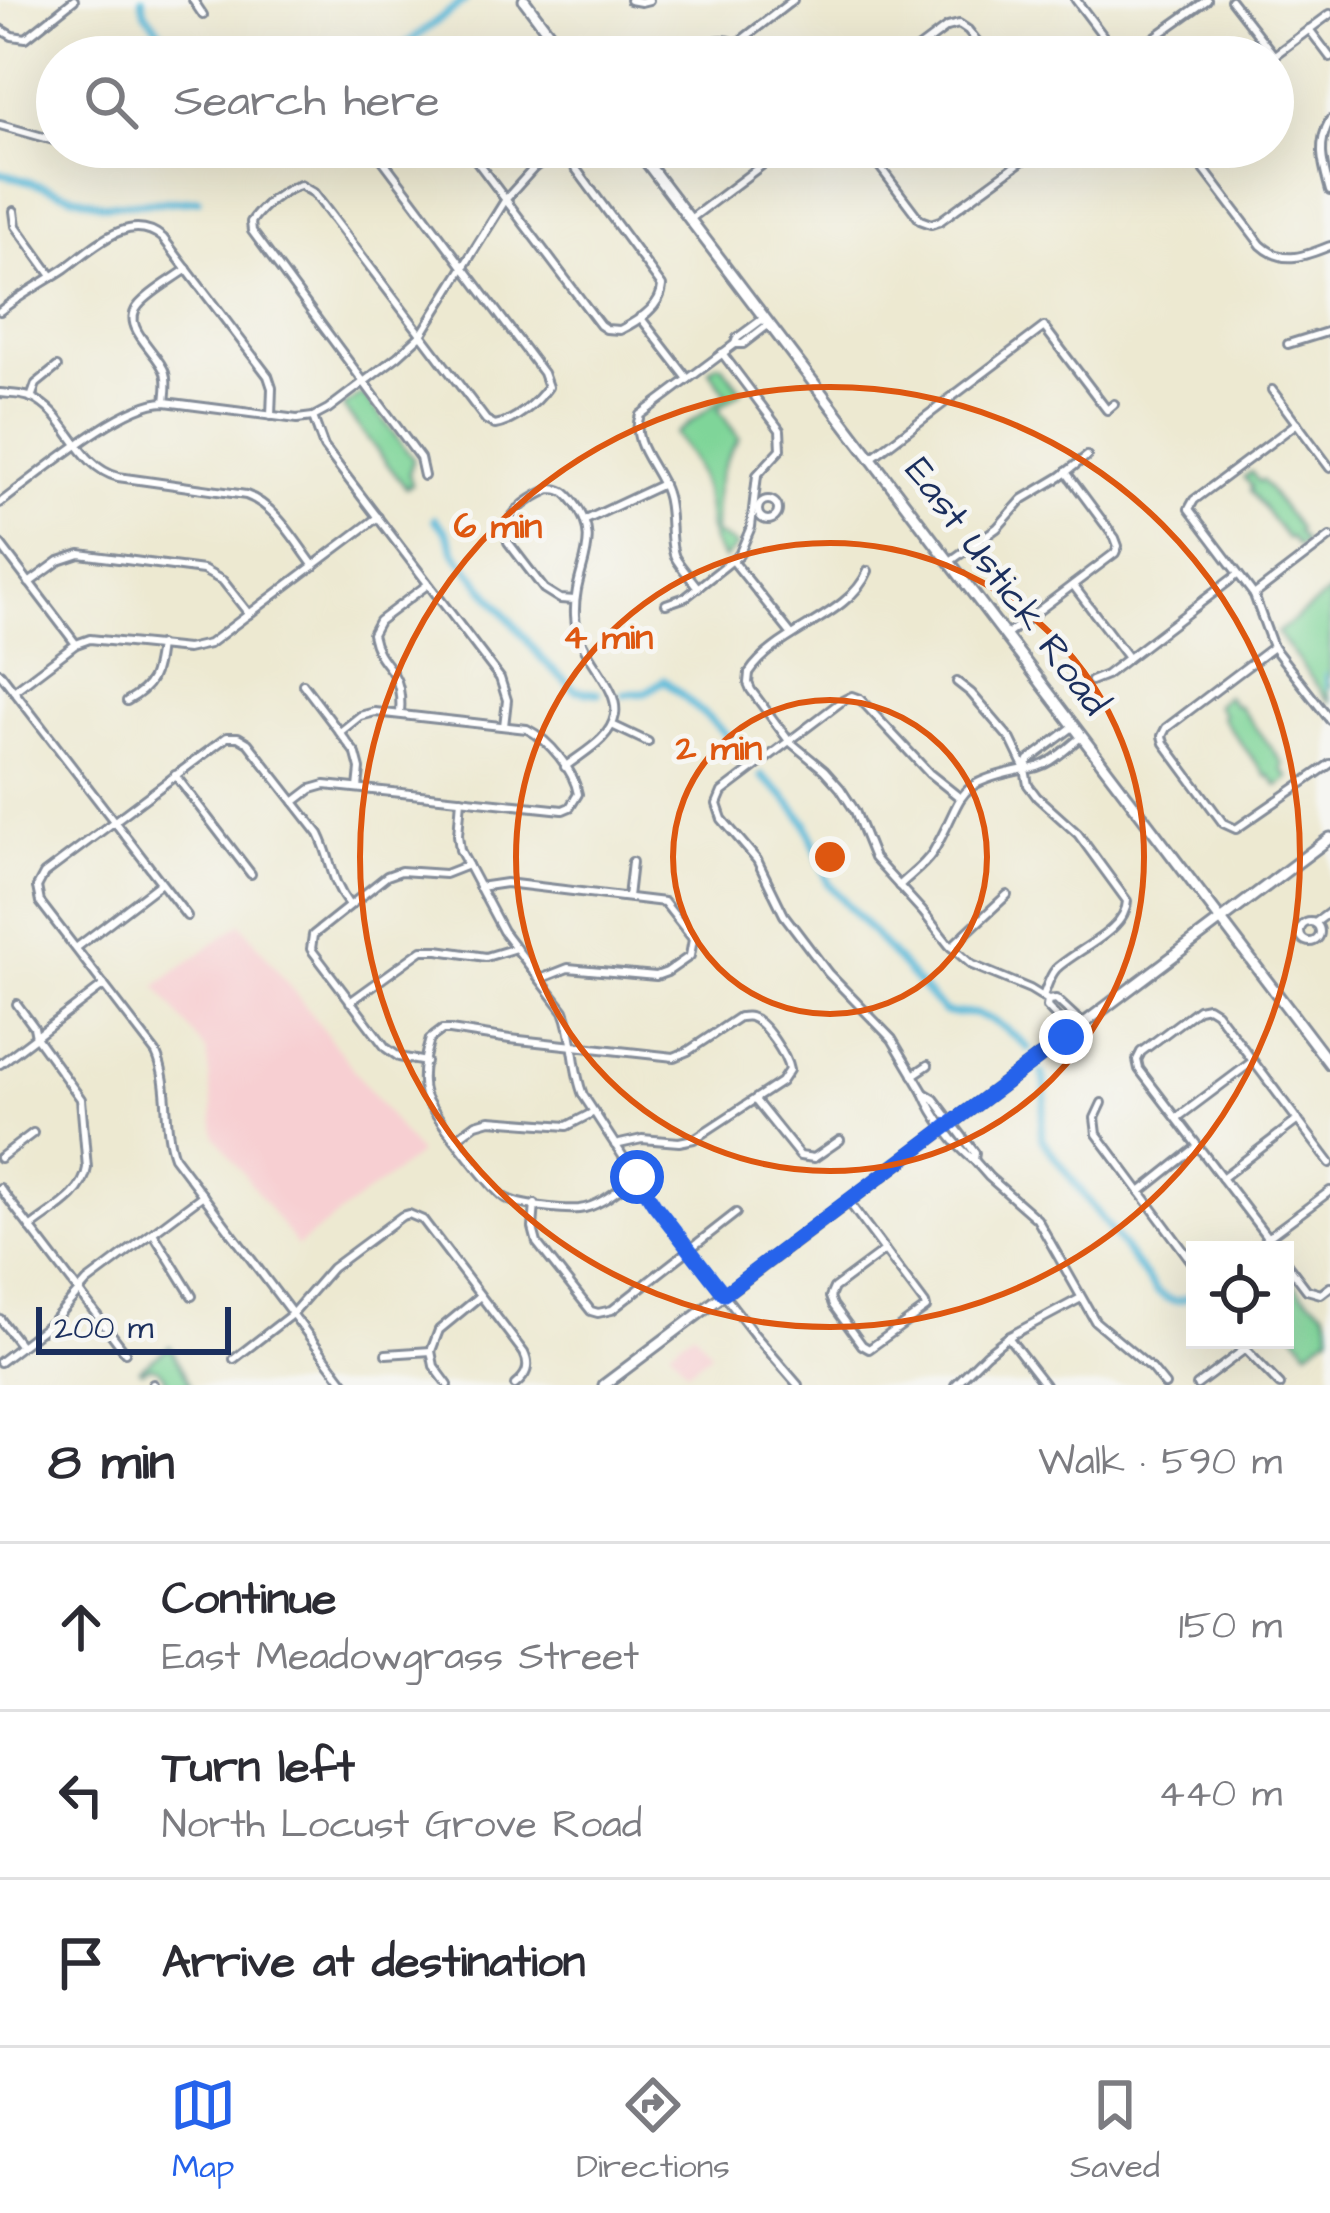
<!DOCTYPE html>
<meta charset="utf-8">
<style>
:root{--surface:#fff;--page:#f2f2f3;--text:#2b2b33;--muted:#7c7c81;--line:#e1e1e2;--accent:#2563eb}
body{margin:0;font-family:"Architects Daughter",sans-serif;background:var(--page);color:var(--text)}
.controls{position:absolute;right:36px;bottom:36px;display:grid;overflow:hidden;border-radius:0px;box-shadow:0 12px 48px #0002}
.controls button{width:108px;height:108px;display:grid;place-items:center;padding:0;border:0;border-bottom:3px solid var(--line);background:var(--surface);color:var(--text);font:60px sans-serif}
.scale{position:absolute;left:36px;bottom:30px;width:195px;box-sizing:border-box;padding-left:12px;border:6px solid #1b2f5e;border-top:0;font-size:33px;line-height:42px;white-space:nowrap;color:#1b2f5e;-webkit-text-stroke:9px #f6f6f2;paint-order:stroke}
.stop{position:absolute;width:36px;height:36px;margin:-27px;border:9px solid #2563eb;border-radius:50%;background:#fff}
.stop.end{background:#2563eb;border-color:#fff;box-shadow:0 3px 12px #0008}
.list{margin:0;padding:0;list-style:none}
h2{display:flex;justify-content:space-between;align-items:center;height:156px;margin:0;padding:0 48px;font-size:51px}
h2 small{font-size:39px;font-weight:400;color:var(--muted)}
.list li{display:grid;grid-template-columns:78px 1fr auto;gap:36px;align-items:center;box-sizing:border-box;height:168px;padding:0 48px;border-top:3px solid var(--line)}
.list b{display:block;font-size:45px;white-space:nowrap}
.list p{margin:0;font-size:39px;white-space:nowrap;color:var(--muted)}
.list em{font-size:39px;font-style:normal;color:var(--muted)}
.icon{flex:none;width:66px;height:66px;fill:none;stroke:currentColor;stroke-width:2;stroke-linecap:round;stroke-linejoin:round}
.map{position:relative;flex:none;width:1330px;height:1385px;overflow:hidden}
.search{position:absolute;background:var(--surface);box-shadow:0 12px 48px #0002;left:36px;right:36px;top:36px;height:132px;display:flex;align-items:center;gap:30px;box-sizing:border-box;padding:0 42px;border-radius:66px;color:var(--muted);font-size:45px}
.sheet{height:660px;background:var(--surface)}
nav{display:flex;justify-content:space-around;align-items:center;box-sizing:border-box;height:168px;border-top:3px solid var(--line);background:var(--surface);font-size:33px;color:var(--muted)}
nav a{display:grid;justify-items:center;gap:6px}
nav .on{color:var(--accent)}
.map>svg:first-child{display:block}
.built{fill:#f7cfd2}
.green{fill:#7fd599;stroke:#4d827c;stroke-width:3}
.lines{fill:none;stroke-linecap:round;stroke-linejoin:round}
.stream{stroke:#59b8d7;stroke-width:3}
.canal{stroke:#59b8d7;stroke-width:8}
.street-casing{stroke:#848c98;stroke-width:12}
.secondary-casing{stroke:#848c98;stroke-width:15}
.street{stroke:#fff;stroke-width:6}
.secondary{stroke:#fff;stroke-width:9}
.route{stroke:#2563eb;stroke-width:15}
.ring{fill:none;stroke:#de5710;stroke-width:6}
.labels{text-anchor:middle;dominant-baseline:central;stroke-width:10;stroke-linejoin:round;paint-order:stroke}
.street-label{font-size:39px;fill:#1b2f5e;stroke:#f6f6f2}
.centre{fill:#de5710;stroke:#f6f6f2;stroke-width:6}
.ring-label{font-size:36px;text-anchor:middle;font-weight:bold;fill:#de5710;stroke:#f6f6f2;stroke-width:10;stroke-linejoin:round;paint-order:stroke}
</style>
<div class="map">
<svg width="1330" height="1385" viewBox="0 0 1330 1385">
<rect width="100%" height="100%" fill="#f6f6f2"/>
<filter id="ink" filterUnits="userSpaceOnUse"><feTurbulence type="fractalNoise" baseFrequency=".00833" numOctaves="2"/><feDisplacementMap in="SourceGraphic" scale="24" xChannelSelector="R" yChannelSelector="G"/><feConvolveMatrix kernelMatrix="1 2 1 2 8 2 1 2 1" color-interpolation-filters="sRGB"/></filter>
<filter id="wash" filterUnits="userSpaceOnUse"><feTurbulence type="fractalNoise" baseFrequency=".004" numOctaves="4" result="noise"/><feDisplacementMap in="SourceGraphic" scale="48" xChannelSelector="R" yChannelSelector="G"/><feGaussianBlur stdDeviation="2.7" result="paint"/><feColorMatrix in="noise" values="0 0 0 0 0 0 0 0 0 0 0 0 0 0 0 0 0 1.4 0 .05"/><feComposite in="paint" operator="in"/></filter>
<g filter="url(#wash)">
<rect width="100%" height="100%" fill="#ede9d1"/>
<g class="built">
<polygon points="241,923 419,1154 297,1246 215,1136 207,1052 156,986"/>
<polygon points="694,1331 711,1353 687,1371 670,1349"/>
</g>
<g class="green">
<path d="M717,364L722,365L742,391L718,409L739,438C715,473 715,493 715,534L737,546L724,559C703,532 713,526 705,495C700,472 690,453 675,434L727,395L709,370Z"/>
<polygon points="360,395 365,396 413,459 409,474 412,484 406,488 343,407"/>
<polygon points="1251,472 1259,482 1262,480 1299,529 1297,532 1305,542 1298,547 1290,537 1287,539 1250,490 1252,487 1244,477"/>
<polygon points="1330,592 1330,675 1327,678 1330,686 1327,689 1330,703 1277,633"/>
<polygon points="1227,696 1235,706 1238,705 1284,765 1281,768 1289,778 1278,786 1270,776 1267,777 1221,717 1224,715 1216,705"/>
<path d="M1285,1271C1291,1278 1297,1289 1304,1295C1322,1307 1330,1310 1330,1334L1308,1350L1285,1320Z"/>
<path d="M170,1346L191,1385H166C167,1374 160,1367 149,1367L141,1371L139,1369Z"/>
</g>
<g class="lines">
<polyline class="stream" points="1325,673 1326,688"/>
<g class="canal">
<polyline points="142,0 145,13 181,57"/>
<polyline points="389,57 465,0"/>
<polyline points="0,173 103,205 198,200"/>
<polyline points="435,519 447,533 455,553 543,660 575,690 598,693"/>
<polyline points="624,694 645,693 664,680 722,730 748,759"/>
<path d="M762,776L786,798L806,823L829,884L944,1012C954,1015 964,1012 975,1014C994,1018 1015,1035 1028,1048"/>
<path d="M1042,1073C1052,1096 1038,1116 1042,1139L1156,1291C1170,1303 1180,1304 1195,1293"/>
</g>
</g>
</g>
<g filter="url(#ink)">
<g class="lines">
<g class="street-casing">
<g id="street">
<polyline points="193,0 203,15"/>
<polyline points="630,0 641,2 649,0"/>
<polyline points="1076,0 1119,57"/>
<polyline points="1231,0 1273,54"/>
<polyline points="0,29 12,36 26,38 74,0"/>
<polyline points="1309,29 1330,57"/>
<path d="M736,43C721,37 711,41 698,48L714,51L730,49L793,0"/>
<polyline points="484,47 492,57"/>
<polyline points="681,57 698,48"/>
<polyline points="907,57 947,27 959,24 968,30 989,57"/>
<polyline points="1127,57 1207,0"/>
<polyline points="1272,57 1330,14"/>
<path d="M1330,120C1316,145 1323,165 1330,191"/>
<polyline points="0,125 57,141"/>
<path d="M77,147C106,155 163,169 187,147"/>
<path d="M373,147L543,373L548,387C537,403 514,422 495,425L486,420L314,193L300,185C281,191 263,205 251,222L252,231L420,458L424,476"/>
<path d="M466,147L600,325L606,329L620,330C638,321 661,307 662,286L560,147"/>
<polyline points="686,147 686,148"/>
<polyline points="754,147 766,162"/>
<polyline points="865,147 920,220 931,224 940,221 1041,147"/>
<path d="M1187,147L1261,245C1284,266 1304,256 1330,246"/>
<polyline points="14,211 16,226 52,276"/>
<polyline points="689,220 786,147"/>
<path d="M0,311C20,295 43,283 64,269C91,250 129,209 163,238L268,376L272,388L271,416"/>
<polyline points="640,317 688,379"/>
<polyline points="764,318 737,338 735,344 743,344 769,324"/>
<polyline points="1288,344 1330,331"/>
<polyline points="1272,390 1330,468"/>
<path d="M0,393C10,394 21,394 30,397C69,413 76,466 118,477L246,495C276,506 295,541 314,566"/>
<polyline points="31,398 36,384 57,367"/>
<path d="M165,402C166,392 168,383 165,373C159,352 119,327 139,305C151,291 172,280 187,269"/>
<polyline points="313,417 324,447 500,678 507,700 504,726"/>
<polyline points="1297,423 1194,500 1189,509 1254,595 1273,647 1330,720"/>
<polyline points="870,459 1044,327 1107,410 1114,404"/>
<circle cx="768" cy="510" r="10"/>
<path d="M0,503C37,476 122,402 165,402L297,419L313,417L328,409L398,356L421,335L506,199L534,168L560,147"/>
<polyline points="586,520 663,484"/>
<polyline points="0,544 76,644"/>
<polyline points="733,561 792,635"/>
<polyline points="949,562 997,528 1023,499 1060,477 1087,456"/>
<polyline points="29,583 59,561 80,554 203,570 223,581 249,614"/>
<polyline points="1073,585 1128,658"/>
<path d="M698,588C691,578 681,568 675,557C668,542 673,513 666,493C658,467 629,443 640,415L735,344"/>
<polyline points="1254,595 1330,537"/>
<polyline points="666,604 686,597 739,555 751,527 757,475 781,449 780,430 722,353"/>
<polyline points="1005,636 1115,553 1118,546 1115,538 1066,472"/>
<polyline points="1273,647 1166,728 1162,736 1164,743 1223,823 1236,829 1330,764"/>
<polyline points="0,673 187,916"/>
<polyline points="749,673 748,683 751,690 789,741 824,770 840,788 855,811 874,858 923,912 949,945 972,965 1030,989 1048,1000"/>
<path d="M749,673C776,631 849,617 868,571"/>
<polyline points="1091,681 1106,675 1237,575"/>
<path d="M957,682L971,693L1011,740L1025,769L1028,785L1037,797L1078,834L1127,901C1126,931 1077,949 1056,969C1049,977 1047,987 1043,996"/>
<polyline points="303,684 356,754 360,769 358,788"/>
<polyline points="14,691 76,644 90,639 187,649 209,644 378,517"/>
<path d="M127,701C154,686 155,675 159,645"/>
<path d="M400,714C404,664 379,671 372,634L379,621L427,585"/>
<polyline points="612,725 648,742"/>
<path d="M1074,726L1029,760L1025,769C1047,769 1065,750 1082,736"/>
<path d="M565,767C582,753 611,739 615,715C620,684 576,656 575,615C573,567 606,543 573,501C566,492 562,489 550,489C528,499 501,515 508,542L544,589L560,599L575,600"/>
<polyline points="175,775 251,874"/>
<path d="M461,799L458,835L460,850L503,931L564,1011C575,1038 572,1068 583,1095L654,1204L754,1334L798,1385"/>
<path d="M294,802L311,789L325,785L563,810L570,807L578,794C574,770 549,740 527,729L375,712L360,716L340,732"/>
<path d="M899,886C910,875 924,866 933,852C967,795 949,784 1025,769"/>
<path d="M37,887L40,902L156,1053C171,1086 162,1124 174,1157L346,1385"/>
<path d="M37,887L44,874L227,737H238L248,743L319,834C332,860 330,880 349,905"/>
<polyline points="479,887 506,883 664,902 693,939 690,956 667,972 656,976 568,968 540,979"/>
<polyline points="628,897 632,862"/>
<circle cx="1310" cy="932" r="10"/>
<polyline points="1315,923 1330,912"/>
<polyline points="951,947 1007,895"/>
<polyline points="76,948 161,883"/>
<polyline points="350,1002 422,950 438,950 486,957 516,948"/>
<path d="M17,1004L34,1027L36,1037L81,1099L87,1168C83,1196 51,1211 30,1228"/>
<polyline points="1071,1032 1047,1007 1048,1000 1056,999 1083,1024"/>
<polyline points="426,1062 399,1057 386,1048 311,949 313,935 387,876 401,871 445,874 468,865"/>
<polyline points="0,1064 104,985"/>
<polyline points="913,1075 928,1065"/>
<polyline points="924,1093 892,1039 828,973 784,915 757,860 722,819 717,804 722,792 842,701 852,696 860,699 929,773 959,797"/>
<path d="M924,1093L934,1099L975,1153L974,1160C955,1146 933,1115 924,1093Z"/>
<polyline points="755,1100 800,1156 814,1158 840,1140"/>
<polyline points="1102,1103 1095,1118 1097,1134 1195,1266"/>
<polyline points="1177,1118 1253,1061"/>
<polyline points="457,1138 476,1124 490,1120 567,1126 594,1112"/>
<path d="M615,1145L642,1139L679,1142L694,1139L781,1082L789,1070C787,1057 765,1021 750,1017C747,1016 743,1017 739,1017L688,1051L674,1057L510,1039L450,1030H442L430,1039C425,1055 420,1079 425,1095C429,1109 493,1191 505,1198C519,1206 563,1210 579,1209C600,1207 620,1188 636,1177"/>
<polyline points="0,1158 33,1133"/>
<polyline points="974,1160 989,1177 1037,1219 1095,1321 1152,1369 1165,1385"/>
<polyline points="1222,1178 1298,1120"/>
<polyline points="0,1188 125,1352"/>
<polyline points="1140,1192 1198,1146"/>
<polyline points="848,1201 925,1304 926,1308 869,1349 862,1345 833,1305 830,1297 834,1288 885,1250"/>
<polyline points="535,1204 533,1228 537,1243 591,1311 598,1313 612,1310 736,1213"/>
<polyline points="153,1233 192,1296"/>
<polyline points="1267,1238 1330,1191"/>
<polyline points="1277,1250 1139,1069 1137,1060 1141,1052 1198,1009 1208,1007 1216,1012 1330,1163"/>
<polyline points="1285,1261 1307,1290 1321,1294 1330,1287"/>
<polyline points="0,1319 20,1345"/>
<polyline points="1008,1337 1045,1385"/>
<polyline points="1241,1340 1245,1349 1280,1385"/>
<polyline points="431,1351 439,1330 479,1297"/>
<polyline points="431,1351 434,1366 448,1385"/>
<polyline points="386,1354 431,1351"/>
<path d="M234,1359L292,1314L332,1268L402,1216L409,1214L423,1220L524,1353C531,1367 526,1376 515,1385"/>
<polyline points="0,1362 52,1322 87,1282 203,1195"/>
<polyline points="153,1384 153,1385"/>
<polyline points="955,1385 986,1354 1008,1337 1081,1298"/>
<polyline points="1197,1385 1245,1349"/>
</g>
</g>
<g class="secondary-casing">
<g id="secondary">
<polyline points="524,0 567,57"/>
<polyline points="635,147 1330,1064"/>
<polyline points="604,1385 1330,838"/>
</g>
</g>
<use href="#street" class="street"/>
<use href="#secondary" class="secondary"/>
</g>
</g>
<g class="lines" filter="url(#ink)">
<polyline class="route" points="637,1177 654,1204 724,1294 1066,1037"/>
</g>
<g class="ring">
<circle cx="830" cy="857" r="157"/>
<circle cx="830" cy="857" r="314"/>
<circle cx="830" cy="857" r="470"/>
</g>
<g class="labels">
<g class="street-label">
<text transform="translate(1006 587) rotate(53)">East Ustick Road</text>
</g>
</g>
<circle cx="830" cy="857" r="18" class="centre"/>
<g class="ring-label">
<text x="498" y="537">6 min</text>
<text x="608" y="648">4 min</text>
<text x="719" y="759">2 min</text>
</g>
</svg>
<div class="controls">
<button><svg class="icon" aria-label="locate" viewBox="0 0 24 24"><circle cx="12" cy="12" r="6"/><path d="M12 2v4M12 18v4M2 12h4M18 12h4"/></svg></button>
</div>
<div class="scale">200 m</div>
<div class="stop" style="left:637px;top:1177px"></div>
<div class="stop end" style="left:1066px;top:1037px"></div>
<div class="search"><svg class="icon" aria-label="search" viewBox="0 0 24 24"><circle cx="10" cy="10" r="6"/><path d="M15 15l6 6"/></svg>Search here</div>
</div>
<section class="sheet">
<h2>8 min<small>Walk · 590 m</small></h2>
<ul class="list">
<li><svg class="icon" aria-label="ahead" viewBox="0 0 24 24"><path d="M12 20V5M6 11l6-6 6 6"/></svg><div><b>Continue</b><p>East Meadowgrass Street</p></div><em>150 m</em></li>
<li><svg class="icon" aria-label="left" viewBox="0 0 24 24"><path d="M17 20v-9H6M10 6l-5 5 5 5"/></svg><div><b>Turn left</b><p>North Locust Grove Road</p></div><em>440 m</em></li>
<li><svg class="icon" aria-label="arrive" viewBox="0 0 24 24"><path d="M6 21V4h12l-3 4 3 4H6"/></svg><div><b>Arrive at destination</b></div></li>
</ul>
</section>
<nav>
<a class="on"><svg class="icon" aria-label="map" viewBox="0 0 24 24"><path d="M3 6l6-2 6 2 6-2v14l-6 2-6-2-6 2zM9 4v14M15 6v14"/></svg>Map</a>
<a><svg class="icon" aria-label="directions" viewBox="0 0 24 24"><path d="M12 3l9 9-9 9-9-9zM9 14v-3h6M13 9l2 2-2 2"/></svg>Directions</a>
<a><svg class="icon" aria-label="saved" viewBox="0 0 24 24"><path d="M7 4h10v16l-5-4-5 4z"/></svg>Saved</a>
</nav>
